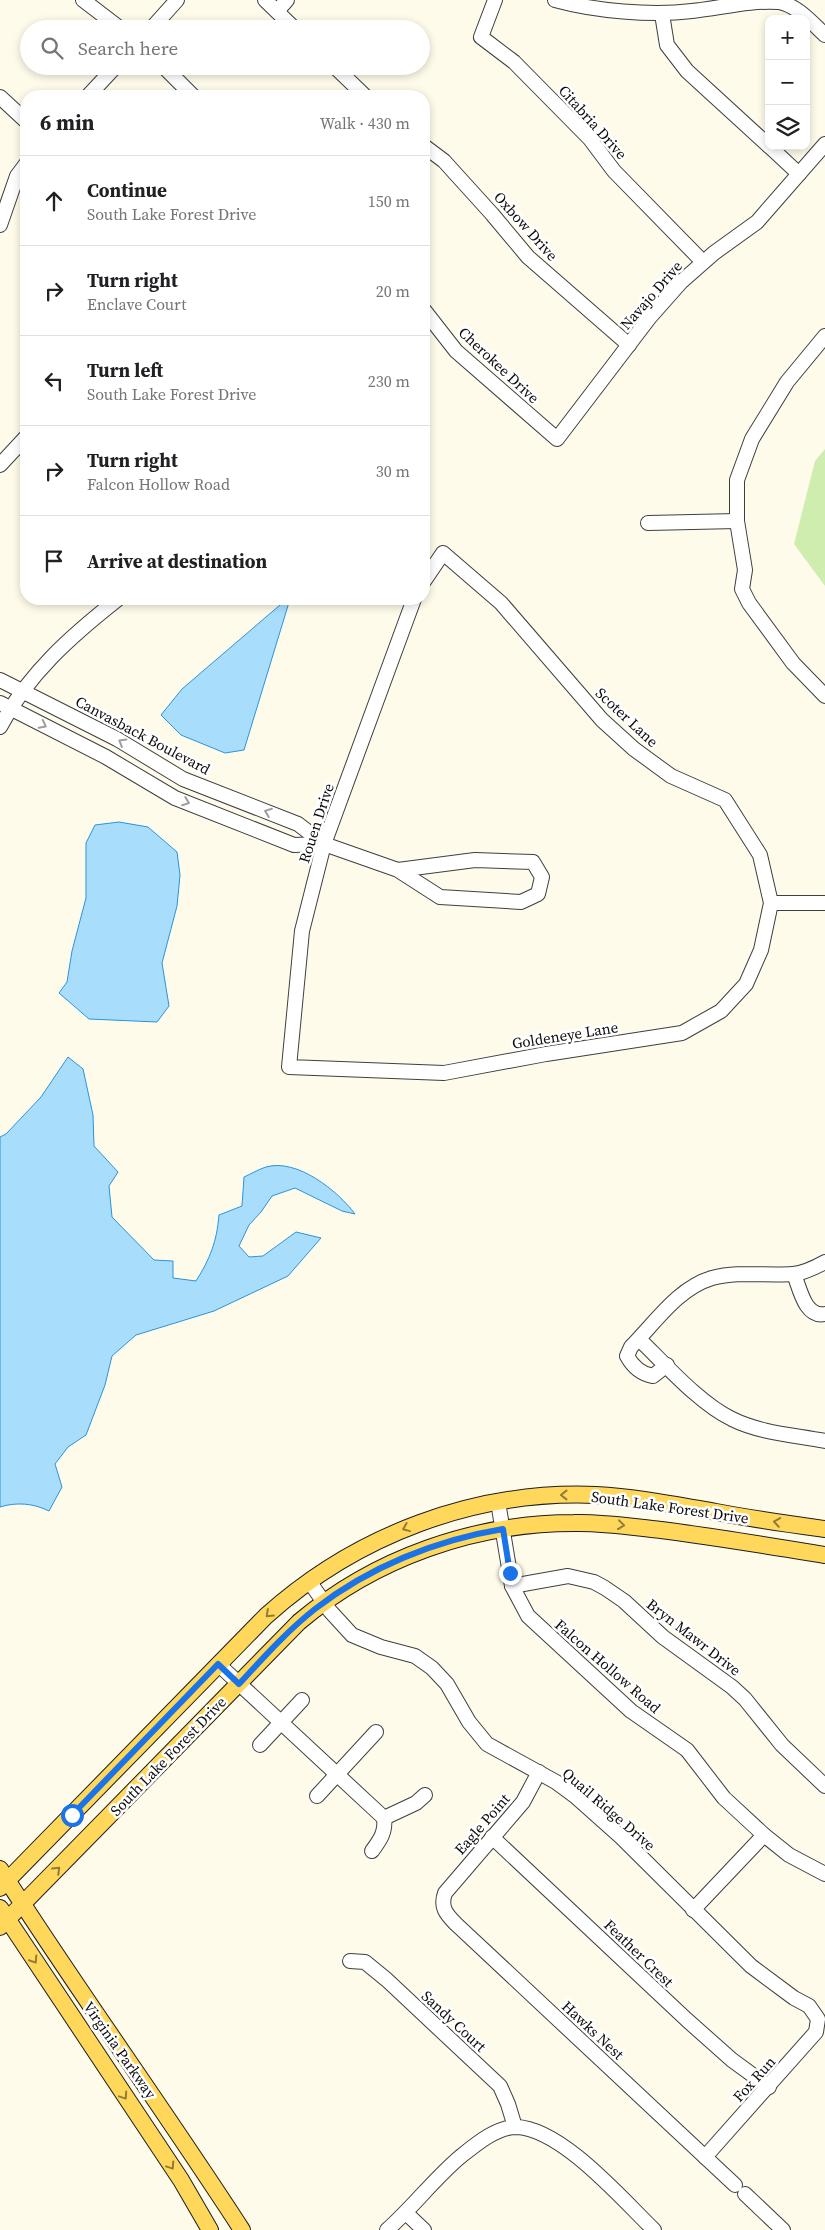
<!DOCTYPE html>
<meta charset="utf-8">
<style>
:root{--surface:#fff;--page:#f2f2f2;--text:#202124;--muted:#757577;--line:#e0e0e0}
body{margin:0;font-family:"Source Serif 4",serif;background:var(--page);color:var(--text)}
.controls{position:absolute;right:15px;top:15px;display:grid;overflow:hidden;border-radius:10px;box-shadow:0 2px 8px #0003}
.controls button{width:45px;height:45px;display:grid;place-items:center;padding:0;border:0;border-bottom:1px solid var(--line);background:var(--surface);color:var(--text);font:25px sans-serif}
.stop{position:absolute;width:15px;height:15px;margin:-11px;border:4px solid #1a73e8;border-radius:50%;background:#fff}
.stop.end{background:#1a73e8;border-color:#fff;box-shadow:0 1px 5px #0008}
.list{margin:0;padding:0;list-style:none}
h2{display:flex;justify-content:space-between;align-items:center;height:65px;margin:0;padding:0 20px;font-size:21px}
h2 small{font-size:16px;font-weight:400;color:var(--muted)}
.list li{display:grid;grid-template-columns:32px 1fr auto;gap:15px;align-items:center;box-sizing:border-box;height:90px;padding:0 20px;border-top:1px solid var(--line)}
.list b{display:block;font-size:19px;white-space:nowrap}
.list p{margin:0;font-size:16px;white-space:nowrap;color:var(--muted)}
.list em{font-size:16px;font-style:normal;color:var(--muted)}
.icon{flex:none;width:28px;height:28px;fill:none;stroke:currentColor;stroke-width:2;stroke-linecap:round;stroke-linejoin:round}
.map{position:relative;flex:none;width:825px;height:2230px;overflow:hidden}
.search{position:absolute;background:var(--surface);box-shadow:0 2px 8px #0003;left:20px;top:20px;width:410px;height:55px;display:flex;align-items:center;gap:12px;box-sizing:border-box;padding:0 18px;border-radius:28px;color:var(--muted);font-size:19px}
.panel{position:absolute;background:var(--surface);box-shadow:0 2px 8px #0003;left:20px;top:90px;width:410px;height:515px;border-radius:20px}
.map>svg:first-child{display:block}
.green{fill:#d0edb0}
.water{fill:#a9ddfc;stroke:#2994da}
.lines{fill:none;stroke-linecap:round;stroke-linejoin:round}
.minor-casing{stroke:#3f3f3f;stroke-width:16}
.major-casing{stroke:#1d1d1d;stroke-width:18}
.minor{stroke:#fff;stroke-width:14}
.major{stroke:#ffd75a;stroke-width:16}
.oneway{stroke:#9e9e9e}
.oneway2{stroke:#927c37}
.route{stroke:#1a73e8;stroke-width:6}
.labels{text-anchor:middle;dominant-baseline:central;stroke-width:5;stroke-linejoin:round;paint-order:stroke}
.street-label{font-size:15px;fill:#0c0c0c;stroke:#fff}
</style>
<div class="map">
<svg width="825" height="2230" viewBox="0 0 825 2230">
<rect width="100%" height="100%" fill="#fffbea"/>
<polygon class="green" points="825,449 825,586 794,544 815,461"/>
<g class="water">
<polygon points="287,599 290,599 244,750 225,753 181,735 161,715 182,689"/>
<polygon points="119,822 148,827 177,852 180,875 177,906 162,963 169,1006 157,1022 89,1019 59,993 67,982 72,951 86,898 86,843 95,825"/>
<path d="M68,1057L83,1069L93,1115L94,1146L118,1172L109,1186L112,1217L154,1260L173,1261V1278L196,1281C210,1259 217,1241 219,1215L242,1206L244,1177C251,1174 259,1169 266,1167C297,1158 338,1191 355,1214L342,1211L295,1188L272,1196L261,1212L249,1225L239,1246L249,1257L263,1256L296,1232L321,1238L288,1276L214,1311L136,1335L112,1356L105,1385L86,1435L68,1447L55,1464L62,1487L49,1511C33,1503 16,1502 0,1507V1137L6,1134L41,1097Z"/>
</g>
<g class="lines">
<g class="minor-casing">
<g id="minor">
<polyline points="83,0 121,29"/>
<polyline points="265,0 295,29"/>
<polyline points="495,0 481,37 514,62 590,139 614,171 703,262"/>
<path d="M555,0C595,11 651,16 692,11C721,8 750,0 779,2C798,6 812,23 825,35"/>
<polyline points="277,11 287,0"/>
<polyline points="662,14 667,45 687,71 769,146"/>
<polyline points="151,29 177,0"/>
<polyline points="163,66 193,96"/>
<polyline points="334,66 365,96"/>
<polyline points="88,96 116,66"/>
<polyline points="0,97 26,121"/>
<polyline points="424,146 444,161 492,214 528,257 629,345"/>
<polyline points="769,146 799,174"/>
<polyline points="0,225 17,176 26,164"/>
<polyline points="424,310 456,351 557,439 650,317 681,282 714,253 757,222 825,144"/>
<polyline points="825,336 787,382 752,439 737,480 737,521 745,570 742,589 749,603 793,663 825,696"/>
<polyline points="0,465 26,437"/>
<polyline points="648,523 737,521"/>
<polyline points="414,599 324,844 302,931 289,1067 444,1073 546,1054 682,1033 721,1011 746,984 761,950 771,903 760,855 725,800 671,776 634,749 602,720 501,603 443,553 424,581"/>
<polyline points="0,680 117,739 183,779 298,824 324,844 398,870 475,860 533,862 542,877 538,894 521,902 440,897 398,870"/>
<polyline points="0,703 106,757 175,798 294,845 324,844"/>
<path d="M0,727C28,674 71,636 118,599"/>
<polyline points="771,903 825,903"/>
<path d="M794,1274C800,1289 805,1318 825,1314"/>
<path d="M639,1339C665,1364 700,1404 732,1419C760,1433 794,1435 825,1441"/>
<path d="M667,1365L653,1376C641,1374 633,1367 627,1356L631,1347C655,1323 678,1288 712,1278C739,1271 766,1276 793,1274C804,1273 816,1267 825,1262"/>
<polyline points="498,1502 512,1586 528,1616 631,1711 687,1750 724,1798 764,1835 789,1855 825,1874"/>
<polyline points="309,1581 330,1611 352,1635 381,1647 415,1656 432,1668 447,1684 469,1722 487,1744 556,1782 575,1796 621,1837 751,1966 794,1998 809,2006 818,2019 816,2032 705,2157"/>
<polyline points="512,1586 568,1576 594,1582 605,1588 624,1601 663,1637 732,1687 745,1699 782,1745 825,1786"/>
<polyline points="218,1664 384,1818 416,1803 425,1795"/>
<polyline points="260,1745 302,1700"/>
<path d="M539,1772L523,1802L445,1893C440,1907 446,1914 456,1924L735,2185"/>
<polyline points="317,1796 376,1732"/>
<polyline points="492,1837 687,2020 732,2060 769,2087"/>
<path d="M372,1851C380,1840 386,1832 384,1818"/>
<polyline points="693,1910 764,1835"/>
<polyline points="350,1961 365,1962 387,1980 500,2086 508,2104 515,2127"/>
<polyline points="745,2194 783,2230"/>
<polyline points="406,2213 424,2230"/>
<path d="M387,2230C413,2207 434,2179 460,2157C475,2145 496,2127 516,2127C561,2128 622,2199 654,2230"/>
</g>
</g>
<g class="major-casing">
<g id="major">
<path d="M0,1869C78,1991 163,2108 242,2230"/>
<path d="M0,1888L266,1616C356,1535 475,1490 596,1495C636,1497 676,1505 716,1512C752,1519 789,1524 825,1529"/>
<polyline points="0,1908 181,2180 210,2230"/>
<path d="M0,1927L299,1622C375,1558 474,1523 574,1523C603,1522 632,1527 661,1530C716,1537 770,1546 825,1555"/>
</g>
</g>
<use href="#minor" class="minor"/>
<use href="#major" class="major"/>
</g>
<defs><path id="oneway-chevron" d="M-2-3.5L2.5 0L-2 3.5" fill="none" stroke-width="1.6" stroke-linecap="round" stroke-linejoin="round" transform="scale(1.25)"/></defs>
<g class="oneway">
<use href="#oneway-chevron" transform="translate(43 725) rotate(27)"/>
<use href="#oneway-chevron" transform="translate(122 742) rotate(-149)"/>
<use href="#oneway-chevron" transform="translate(186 802) rotate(21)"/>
<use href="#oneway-chevron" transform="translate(268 812) rotate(-159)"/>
</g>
<g class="oneway2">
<use href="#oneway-chevron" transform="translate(564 1495) rotate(180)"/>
<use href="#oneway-chevron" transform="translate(777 1522) rotate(-171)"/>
<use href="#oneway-chevron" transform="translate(621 1525) rotate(7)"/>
<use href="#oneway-chevron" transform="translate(406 1528) rotate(158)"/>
<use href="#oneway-chevron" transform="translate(269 1614) rotate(137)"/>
<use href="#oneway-chevron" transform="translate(57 1870) rotate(-44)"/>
<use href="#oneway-chevron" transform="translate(34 1960) rotate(57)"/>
<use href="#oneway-chevron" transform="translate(124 2096) rotate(56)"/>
<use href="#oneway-chevron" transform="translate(171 2166) rotate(56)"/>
</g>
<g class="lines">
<path class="route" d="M72,1815L218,1664L239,1684C263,1658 287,1631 315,1609C369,1567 436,1540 503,1529L510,1573"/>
</g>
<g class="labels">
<g class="street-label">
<text transform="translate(593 122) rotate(48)">Citabria Drive</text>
<text transform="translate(526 226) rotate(48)">Oxbow Drive</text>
<text transform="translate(651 295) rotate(-49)">Navajo Drive</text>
<text transform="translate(499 365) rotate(43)">Cherokee Drive</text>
<text transform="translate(627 717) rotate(43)">Scoter Lane</text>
<text transform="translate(143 735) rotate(28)">Canvasback Boulevard</text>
<text transform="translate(316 823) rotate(-72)">Rouen Drive</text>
<text transform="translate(565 1035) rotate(-9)">Goldeneye Lane</text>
<text transform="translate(670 1507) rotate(8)">South Lake Forest Drive</text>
<text transform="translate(694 1637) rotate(38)">Bryn Mawr Drive</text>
<text transform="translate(608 1666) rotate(41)">Falcon Hollow Road</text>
<text transform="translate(168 1756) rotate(-46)">South Lake Forest Drive</text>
<text transform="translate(609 1809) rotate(41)">Quail Ridge Drive</text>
<text transform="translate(482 1824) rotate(-49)">Eagle Point</text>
<text transform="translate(639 1953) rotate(44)">Feather Crest</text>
<text transform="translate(454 2021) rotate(43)">Sandy Court</text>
<text transform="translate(593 2030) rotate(43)">Hawks Nest</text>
<text transform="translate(120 2050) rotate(55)">Virginia Parkway</text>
<text transform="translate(754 2079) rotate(-48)">Fox Run</text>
</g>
</g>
</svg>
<div class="controls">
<button>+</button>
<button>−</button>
<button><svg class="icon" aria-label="layers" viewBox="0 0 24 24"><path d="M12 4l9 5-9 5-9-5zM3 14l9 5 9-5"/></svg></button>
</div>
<div class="stop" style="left:72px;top:1815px"></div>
<div class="stop end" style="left:510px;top:1573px"></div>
<div class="search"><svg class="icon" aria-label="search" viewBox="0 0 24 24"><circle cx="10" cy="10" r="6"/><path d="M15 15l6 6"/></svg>Search here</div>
<section class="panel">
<h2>6 min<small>Walk · 430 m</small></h2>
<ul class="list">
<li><svg class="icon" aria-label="ahead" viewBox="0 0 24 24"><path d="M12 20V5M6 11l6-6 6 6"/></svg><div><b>Continue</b><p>South Lake Forest Drive</p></div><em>150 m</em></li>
<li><svg class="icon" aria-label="right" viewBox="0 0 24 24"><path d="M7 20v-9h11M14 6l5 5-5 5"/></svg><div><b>Turn right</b><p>Enclave Court</p></div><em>20 m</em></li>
<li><svg class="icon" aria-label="left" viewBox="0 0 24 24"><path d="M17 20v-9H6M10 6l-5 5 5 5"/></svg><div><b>Turn left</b><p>South Lake Forest Drive</p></div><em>230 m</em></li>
<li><svg class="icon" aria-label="right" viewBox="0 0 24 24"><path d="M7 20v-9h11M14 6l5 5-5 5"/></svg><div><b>Turn right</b><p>Falcon Hollow Road</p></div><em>30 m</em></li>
<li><svg class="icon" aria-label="arrive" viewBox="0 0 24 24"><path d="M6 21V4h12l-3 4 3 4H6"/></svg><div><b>Arrive at destination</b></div></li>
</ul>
</section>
</div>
